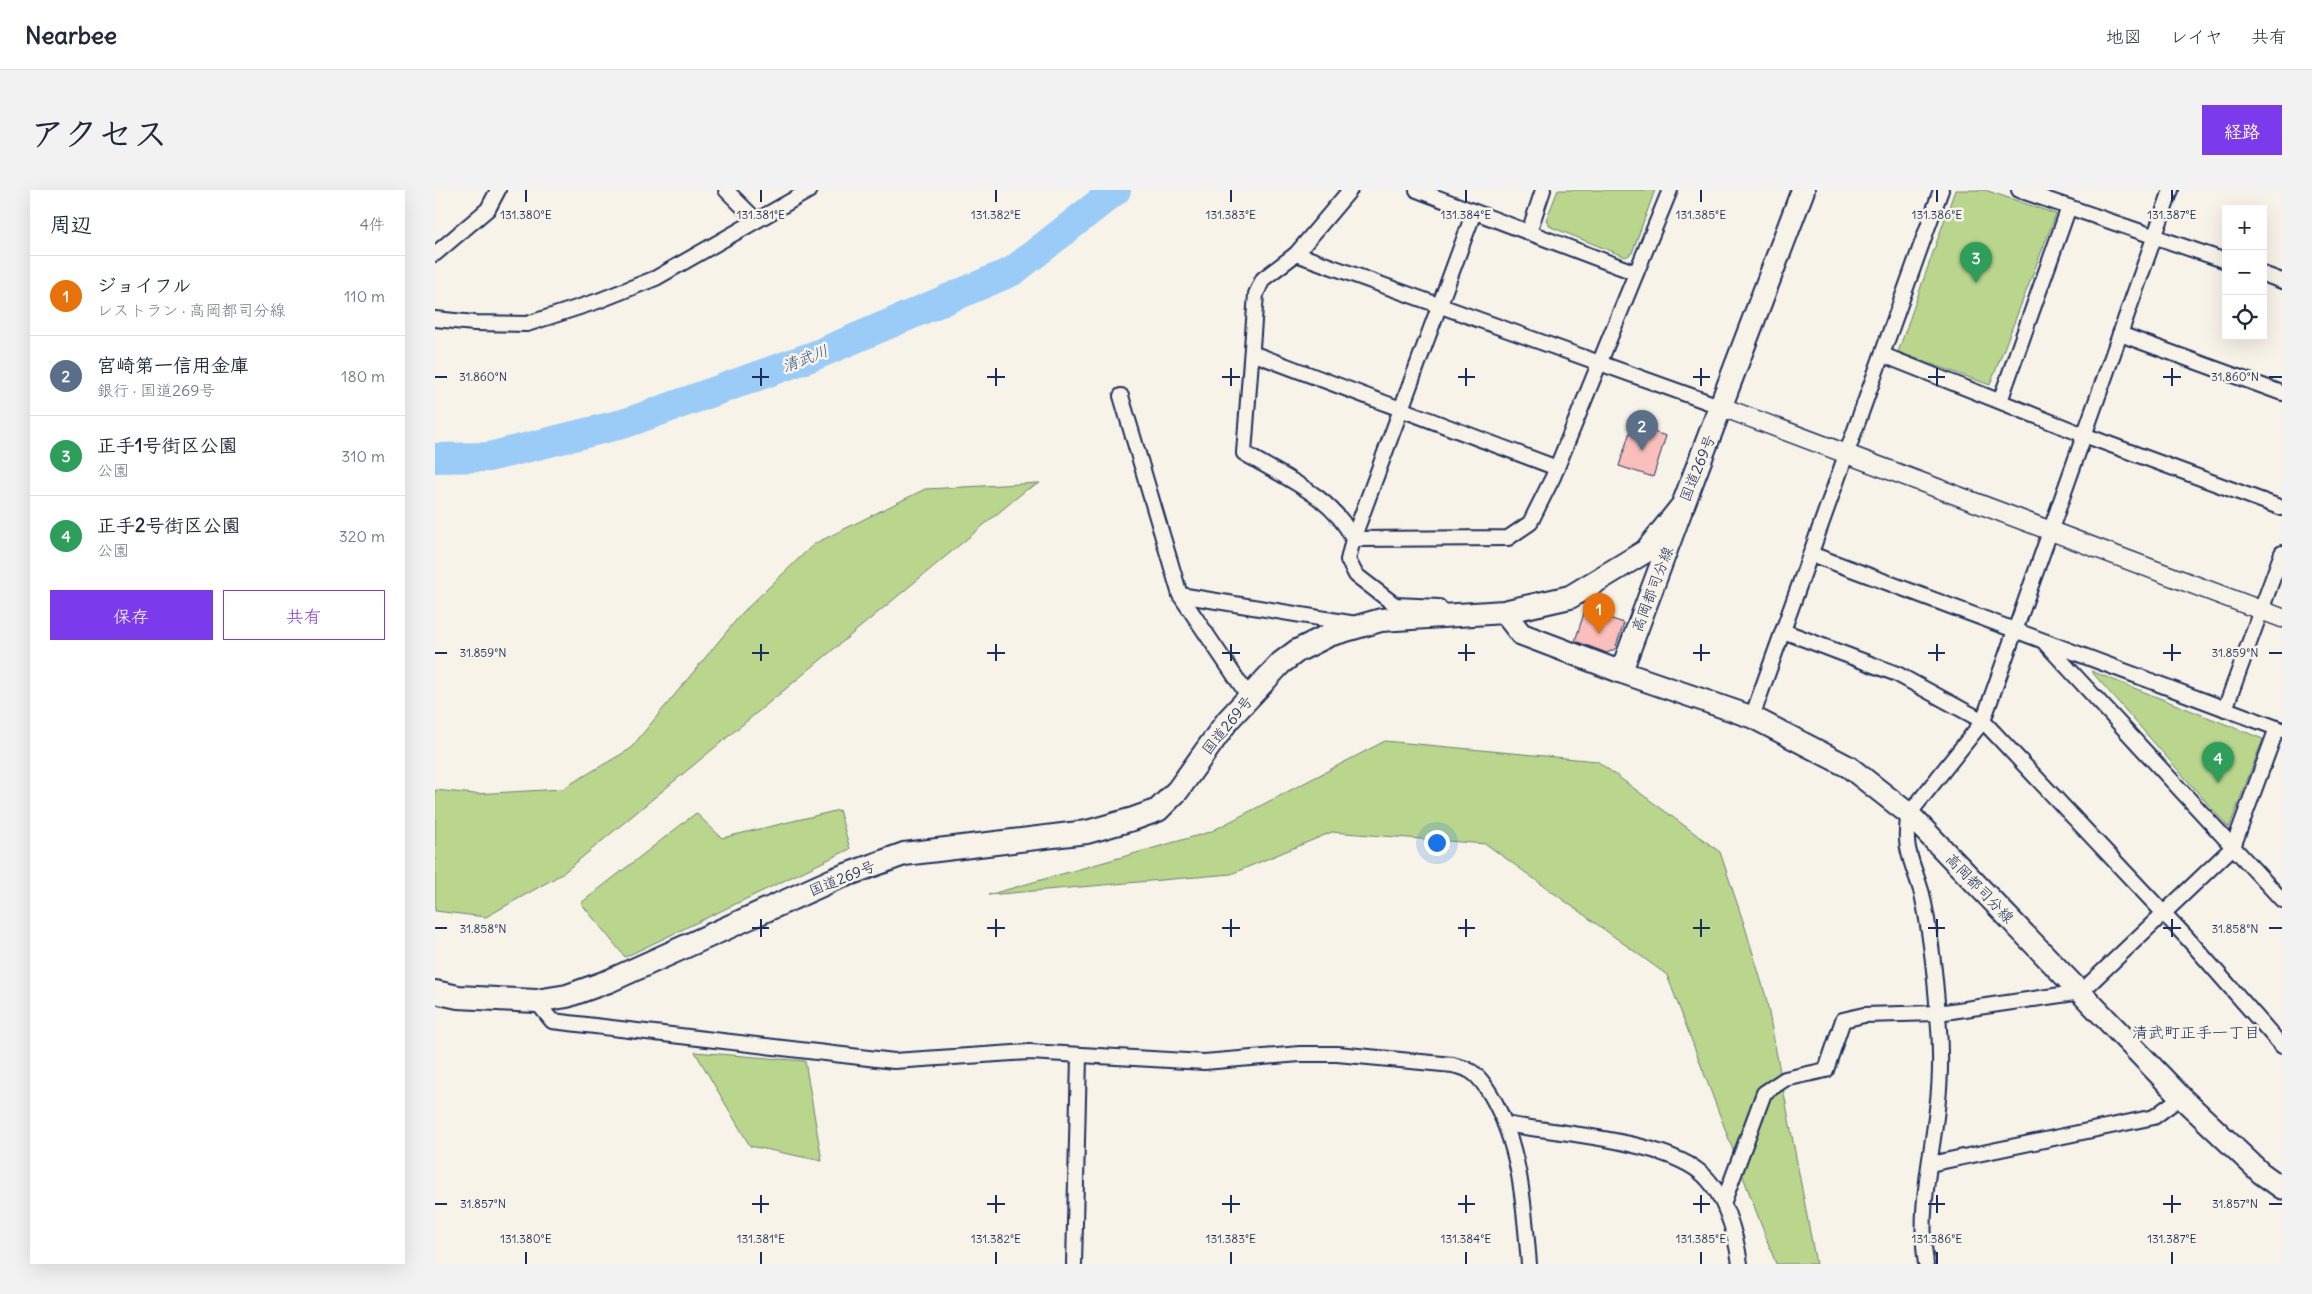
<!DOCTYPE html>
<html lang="ja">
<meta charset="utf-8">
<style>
:root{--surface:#fff;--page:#f2f2f3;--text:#1f2937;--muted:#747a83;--line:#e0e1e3;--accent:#7c3aed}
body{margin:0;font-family:Delius,"Klee One",sans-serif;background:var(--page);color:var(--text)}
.controls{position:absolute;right:15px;top:15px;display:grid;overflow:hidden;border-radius:0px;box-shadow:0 5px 20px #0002}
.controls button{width:45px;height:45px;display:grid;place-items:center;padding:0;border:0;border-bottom:1px solid var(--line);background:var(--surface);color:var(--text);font:25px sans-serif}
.you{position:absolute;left:1001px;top:652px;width:18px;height:18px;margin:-12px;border:4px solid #fff;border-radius:50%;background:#1a73e8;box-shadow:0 0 0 8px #1a73e833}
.badge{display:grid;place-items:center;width:32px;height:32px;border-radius:50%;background:var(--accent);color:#fff;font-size:16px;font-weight:700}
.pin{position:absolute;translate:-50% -41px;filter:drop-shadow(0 1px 2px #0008)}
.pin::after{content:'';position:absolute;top:26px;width:18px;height:15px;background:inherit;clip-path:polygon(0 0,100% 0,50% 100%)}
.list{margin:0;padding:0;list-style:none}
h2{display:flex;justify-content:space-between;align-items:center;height:65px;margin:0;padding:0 20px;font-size:21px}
h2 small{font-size:16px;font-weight:400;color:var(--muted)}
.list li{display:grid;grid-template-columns:32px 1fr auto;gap:15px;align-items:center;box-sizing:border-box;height:80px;padding:0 20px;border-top:1px solid var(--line)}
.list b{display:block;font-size:19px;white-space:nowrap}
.list p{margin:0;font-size:16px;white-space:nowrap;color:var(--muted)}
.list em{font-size:16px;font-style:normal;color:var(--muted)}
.actions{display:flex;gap:10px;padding:15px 20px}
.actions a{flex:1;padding:11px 0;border:1px solid var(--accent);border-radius:0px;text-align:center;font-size:18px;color:var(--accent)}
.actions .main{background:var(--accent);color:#fff}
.icon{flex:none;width:28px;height:28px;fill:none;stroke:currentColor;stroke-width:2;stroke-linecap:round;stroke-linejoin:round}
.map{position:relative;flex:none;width:1847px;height:1074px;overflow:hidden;border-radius:0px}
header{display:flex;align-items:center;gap:30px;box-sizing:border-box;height:70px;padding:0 25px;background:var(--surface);border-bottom:1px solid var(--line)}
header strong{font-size:24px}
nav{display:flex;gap:28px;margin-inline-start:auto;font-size:18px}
.intro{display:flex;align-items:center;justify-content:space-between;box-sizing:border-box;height:120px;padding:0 30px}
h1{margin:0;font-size:35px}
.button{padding:12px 22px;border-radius:0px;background:var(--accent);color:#fff;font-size:18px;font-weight:700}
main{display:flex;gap:30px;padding:0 30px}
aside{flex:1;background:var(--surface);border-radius:0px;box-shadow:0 5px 20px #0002}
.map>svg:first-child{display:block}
.green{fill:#bad58c;stroke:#6a8275}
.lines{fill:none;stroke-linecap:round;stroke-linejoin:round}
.river{stroke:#9accf7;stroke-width:30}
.building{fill:#fbbfbb;stroke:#1b2f5e}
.minor-casing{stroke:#1b2f5e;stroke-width:18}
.tertiary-casing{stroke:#1b2f5e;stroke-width:21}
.primary-casing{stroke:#1b2f5e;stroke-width:25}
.trunk-casing{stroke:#1b2f5e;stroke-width:26}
.minor{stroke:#f7f3e8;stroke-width:14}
.tertiary{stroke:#f7f3e8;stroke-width:18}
.primary{stroke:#f7f3e8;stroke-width:21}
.trunk{stroke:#f7f3e8;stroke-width:22}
.ticks{fill:none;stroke:#1b2f5e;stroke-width:2}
.labels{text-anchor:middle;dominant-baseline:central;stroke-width:5;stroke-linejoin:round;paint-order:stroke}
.street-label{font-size:15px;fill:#1b2f5e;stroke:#f7f3e8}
.water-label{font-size:16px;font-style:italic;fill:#3b5684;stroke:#f7f3e8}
.neighbourhood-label{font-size:16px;fill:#1b2f5e;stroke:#f7f3e8}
.ticks-label{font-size:12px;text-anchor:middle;fill:#1b2f5e;stroke:#f7f3e8;stroke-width:5;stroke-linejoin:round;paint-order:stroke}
</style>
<header>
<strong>Nearbee</strong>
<nav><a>地図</a><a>レイヤ</a><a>共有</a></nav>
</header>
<div class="intro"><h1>アクセス</h1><a class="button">経路</a></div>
<main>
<aside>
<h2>周辺<small>4件</small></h2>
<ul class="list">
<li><span class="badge" style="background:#e8710a">1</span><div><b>ジョイフル</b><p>レストラン · 高岡都司分線</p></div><em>110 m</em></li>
<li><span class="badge" style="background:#5c6f8a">2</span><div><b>宮崎第一信用金庫</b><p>銀行 · 国道269号</p></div><em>180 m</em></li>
<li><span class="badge" style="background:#2e9e5b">3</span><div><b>正手1号街区公園</b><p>公園</p></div><em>310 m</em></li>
<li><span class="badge" style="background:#2e9e5b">4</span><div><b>正手2号街区公園</b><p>公園</p></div><em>320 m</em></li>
</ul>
<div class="actions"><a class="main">保存</a><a>共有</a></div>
</aside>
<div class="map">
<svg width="1847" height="1074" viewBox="0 0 1847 1074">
<rect width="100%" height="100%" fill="#f7f3e8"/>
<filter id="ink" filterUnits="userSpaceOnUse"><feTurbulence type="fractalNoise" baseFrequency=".02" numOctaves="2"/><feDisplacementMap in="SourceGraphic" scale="10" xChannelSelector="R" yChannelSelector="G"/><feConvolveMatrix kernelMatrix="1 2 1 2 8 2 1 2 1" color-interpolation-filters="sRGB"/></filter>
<g filter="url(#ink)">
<g class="green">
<polygon points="1123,0 1220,0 1197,63 1191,67 1116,37 1111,30"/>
<polygon points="1520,0 1550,0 1621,24 1555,195 1463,162"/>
<polygon points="605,293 591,300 127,684 51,727 0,721 0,600 40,604 127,599 195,559 307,423 379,354 490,299"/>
<polygon points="1656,481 1828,549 1794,638"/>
<polygon points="950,551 1162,571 1285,662 1310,737 1331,807 1381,1074 1341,1074 1232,785 1051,654 897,642 796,684 553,705 775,642"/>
<polygon points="404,620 415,659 190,767 146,713 261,623 287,648"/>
<polygon points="260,862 370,871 387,971 315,956"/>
</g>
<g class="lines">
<polyline class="river" points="0,268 54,267 191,233 381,165 578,81 681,0"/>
</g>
<g class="building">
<polygon points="1197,235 1231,246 1218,287 1184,276"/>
<polygon points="1150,420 1189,433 1180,459 1172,463 1140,451"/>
</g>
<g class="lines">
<g class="minor-casing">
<g id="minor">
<polyline points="291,0 321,30"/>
<path d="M915,0L861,64L828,89L821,104L809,263C848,287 898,306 918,349"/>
<polyline points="982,0 1201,83"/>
<polyline points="1584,0 1791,71"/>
<polyline points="1094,42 1108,0"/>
<polyline points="0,64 53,19 63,0"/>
<polyline points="861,64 1287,217"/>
<polyline points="1828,84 1847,91"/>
<polyline points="0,129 39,133 92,134 163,111 221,88 375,0"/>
<polyline points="1685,144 1847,203"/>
<polyline points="817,163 1122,278"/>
<polyline points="1448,165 1649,245 1847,318"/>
<polyline points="686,206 745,405 921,434"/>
<polyline points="1565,211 1634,17"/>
<polyline points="918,349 1073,348 1095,333 1118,287 1235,0"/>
<polyline points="1376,364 1847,540"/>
<polyline points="745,405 814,507"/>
<polyline points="1004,417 960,415 921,385 913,370 918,349 1039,22"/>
<polyline points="1348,441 1462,484 1548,531 1753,749 1847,856"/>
<polyline points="1610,453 1847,710"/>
<polyline points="1790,519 1847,363"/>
<polyline points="1317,527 1506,0"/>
<path d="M101,811L117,831L459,871L594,862L769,872L865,864H902L1018,875C1023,877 1029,877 1033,880C1043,884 1051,897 1056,905C1086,957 1089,1016 1094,1074"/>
<path d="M1070,934C1122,943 1225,950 1265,982C1289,1001 1301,1044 1305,1074"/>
<polyline points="1495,974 1719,927 1746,907"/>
<polyline points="1289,1011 1329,903 1350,889 1391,880 1408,830 1429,825 1503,823 1646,802 1798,657 1842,538"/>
<polyline points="639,1074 644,867"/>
<path d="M1491,1074C1483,1022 1496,971 1502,919C1506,888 1506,857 1503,825C1500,784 1496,744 1487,704C1478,672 1467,659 1474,624L1548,531L1736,0"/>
</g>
</g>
<g class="tertiary-casing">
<polyline id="tertiary" points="1287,217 1847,428"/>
</g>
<g class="primary-casing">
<g id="primary">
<polyline points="1069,422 1086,444 1186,482 1317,527 1414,577 1474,624 1746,907 1826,983 1847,998"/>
<polyline points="1186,482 1246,321"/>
</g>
</g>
<g class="trunk-casing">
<polyline id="trunk" points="0,802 23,807 101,811 132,806 174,791 400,689 469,664 652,642 698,629 723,620 743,600 793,530 846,473 862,461 894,445 946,430 1069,422 1135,407 1211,361 1248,315 1368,0"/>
</g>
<use href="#minor" class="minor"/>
<use href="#tertiary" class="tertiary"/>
<use href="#primary" class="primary"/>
<use href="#trunk" class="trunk"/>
</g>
</g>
<path class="ticks" d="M91,0V12M326,0V12M561,0V12M796,0V12M1031,0V12M1266,0V12M1502,0V12M1737,0V12M326,178V196M561,178V196M796,178V196M1031,178V196M1266,178V196M1502,178V196M1737,178V196M0,187H12M317,187H334M552,187H570M787,187H805M1023,187H1040M1258,187H1275M1493,187H1510M1728,187H1746M1834,187H1847M326,454V471M561,454V471M796,454V471M1031,454V471M1266,454V471M1502,454V471M1737,454V471M0,463H12M317,463H334M552,463H570M787,463H805M1023,463H1040M1258,463H1275M1493,463H1510M1728,463H1746M1834,463H1847M326,729V747M561,729V747M796,729V747M1031,729V747M1266,729V747M1502,729V747M1737,729V747M0,738H12M317,738H334M552,738H570M787,738H805M1023,738H1040M1258,738H1275M1493,738H1510M1728,738H1746M1834,738H1847M326,1005V1023M561,1005V1023M796,1005V1023M1031,1005V1023M1266,1005V1023M1502,1005V1023M1737,1005V1023M0,1014H12M317,1014H334M552,1014H570M787,1014H805M1023,1014H1040M1258,1014H1275M1493,1014H1510M1728,1014H1746M1834,1014H1847M91,1062V1074M326,1062V1074M561,1062V1074M796,1062V1074M1031,1062V1074M1266,1062V1074M1502,1062V1074M1737,1062V1074"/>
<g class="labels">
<g class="street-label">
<text transform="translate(1262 278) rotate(-68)">国道269号</text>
<text transform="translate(1217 399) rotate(-69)">高岡都司分線</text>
<text transform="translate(792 535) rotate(-51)">国道269号</text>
<text transform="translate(407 688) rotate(-22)">国道269号</text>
<text transform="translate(1545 698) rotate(46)">高岡都司分線</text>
</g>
<g class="water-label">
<text transform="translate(370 168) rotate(-21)">清武川</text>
</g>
<g class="neighbourhood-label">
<text x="1761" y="842">清武町正手一丁目</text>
</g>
</g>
<g class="ticks-label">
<text x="91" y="29">131.380°E</text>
<text x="326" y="29">131.381°E</text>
<text x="561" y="29">131.382°E</text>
<text x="796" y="29">131.383°E</text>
<text x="1031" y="29">131.384°E</text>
<text x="1266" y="29">131.385°E</text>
<text x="1502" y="29">131.386°E</text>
<text x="1737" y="29">131.387°E</text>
<text x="48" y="191">31.860°N</text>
<text x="1800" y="191">31.860°N</text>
<text x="48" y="467">31.859°N</text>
<text x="1800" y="467">31.859°N</text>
<text x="48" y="743">31.858°N</text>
<text x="1800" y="743">31.858°N</text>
<text x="48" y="1018">31.857°N</text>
<text x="1800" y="1018">31.857°N</text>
<text x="91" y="1053">131.380°E</text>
<text x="326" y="1053">131.381°E</text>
<text x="561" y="1053">131.382°E</text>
<text x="796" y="1053">131.383°E</text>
<text x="1031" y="1053">131.384°E</text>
<text x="1266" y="1053">131.385°E</text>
<text x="1502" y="1053">131.386°E</text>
<text x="1737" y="1053">131.387°E</text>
</g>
</svg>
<div class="controls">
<button>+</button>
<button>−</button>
<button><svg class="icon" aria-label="locate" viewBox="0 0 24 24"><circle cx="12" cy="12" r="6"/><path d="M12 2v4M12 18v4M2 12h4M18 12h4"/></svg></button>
</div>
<div class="you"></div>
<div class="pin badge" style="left:1164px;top:444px;background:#e8710a">1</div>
<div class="pin badge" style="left:1207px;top:261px;background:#5c6f8a">2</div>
<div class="pin badge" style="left:1541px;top:93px;background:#2e9e5b">3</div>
<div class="pin badge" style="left:1783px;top:593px;background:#2e9e5b">4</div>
</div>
</main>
